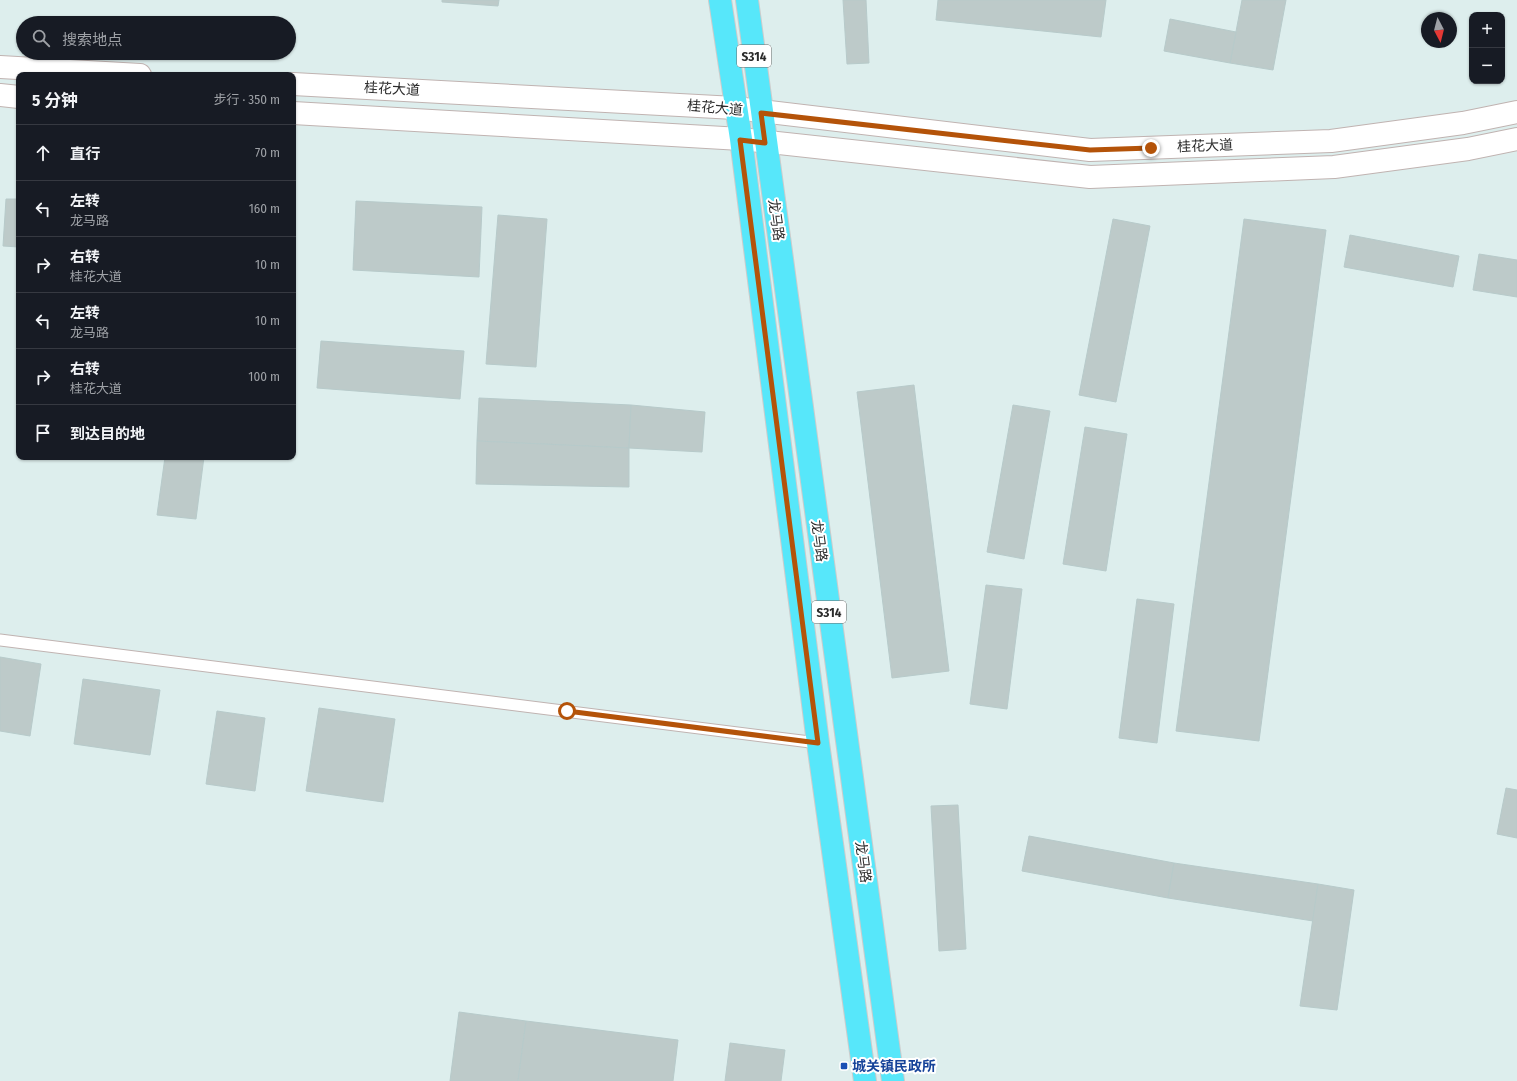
<!DOCTYPE html>
<html lang="zh">
<meta charset="utf-8">
<style>
:root{--surface:#171b24;--page:#242831;--text:#f1f3f6;--muted:#9ea1a6;--line:#363941}
body{margin:0;font-family:"Fira Sans Condensed","Noto Sans SC",sans-serif;background:var(--page);color:var(--text)}
.controls{position:absolute;right:12px;top:12px;display:grid;overflow:hidden;border-radius:8px;box-shadow:0 1px 3px #0004}
.controls button{width:36px;height:36px;display:grid;place-items:center;padding:0;border:0;border-bottom:1px solid var(--line);background:var(--surface);color:var(--text);font:20px sans-serif}
.compass{position:absolute;left:1421px;top:12px;width:36px;height:36px;border-radius:50%;background:var(--surface);box-shadow:0 1px 3px #0004;rotate:173deg}
.stop{position:absolute;width:12px;height:12px;margin:-9px;border:3px solid #b45309;border-radius:50%;background:#fff}
.stop.end{background:#b45309;border-color:#fff;box-shadow:0 1px 4px #0008}
.list{margin:0;padding:0;list-style:none}
h2{display:flex;justify-content:space-between;align-items:center;height:52px;margin:0;padding:0 16px;font-size:17px}
h2 small{font-size:13px;font-weight:400;color:var(--muted)}
.list li{display:grid;grid-template-columns:26px 1fr auto;gap:12px;align-items:center;box-sizing:border-box;height:56px;padding:0 16px;border-top:1px solid var(--line)}
.list b{display:block;font-size:15px;white-space:nowrap}
.list p{margin:0;font-size:13px;white-space:nowrap;color:var(--muted)}
.list em{font-size:13px;font-style:normal;color:var(--muted)}
.icon{flex:none;width:22px;height:22px;fill:none;stroke:currentColor;stroke-width:2;stroke-linecap:round;stroke-linejoin:round}
.map{position:relative;flex:none;width:1517px;height:1081px;overflow:hidden}
.search{position:absolute;background:var(--surface);box-shadow:0 1px 3px #0004;left:16px;top:16px;width:280px;height:44px;display:flex;align-items:center;gap:10px;box-sizing:border-box;padding:0 14px;border-radius:22px;color:var(--muted);font-size:15px}
.panel{position:absolute;background:var(--surface);box-shadow:0 1px 3px #0004;left:16px;top:72px;width:280px;height:388px;border-radius:8px}
.map>svg:first-child{display:block}
.building{fill:#bdcac9;stroke:#b7caca}
.lines{fill:none;stroke-linecap:round;stroke-linejoin:round}
.service-casing{stroke:#c0b3b1;stroke-width:13}
.secondary-casing{stroke:#c0b3b1;stroke-width:24}
.primary-casing{stroke:#ccc;stroke-width:24}
.service{stroke:#fff;stroke-width:11}
.secondary{stroke:#fff;stroke-width:22}
.primary{stroke:#57e7fa;stroke-width:22}
.route{stroke:#b45309;stroke-width:5}
.transit-dot{fill:#1a4fb4;stroke:#fff;stroke-width:1.5}
.labels{text-anchor:middle;dominant-baseline:central;stroke-width:4;stroke-linejoin:round;paint-order:stroke}
.shield{fill:#fff;stroke:#6b6b6b;stroke-width:1}
.shield-label{font-size:13px;font-weight:bold;fill:#2c2c2c}
.street-label{font-size:14px;fill:#2c2c2c;stroke:#fff}
.transit-label{font-size:14px;font-weight:bold;fill:#164399;stroke:#fff;text-anchor:start}
</style>
<div class="map">
<svg width="1517" height="1081" viewBox="0 0 1517 1081">
<rect width="100%" height="100%" fill="#ddeeed"/>
<g class="building">
<polygon points="442,0 499,0 498,6 442,2"/>
<polygon points="843,0 866,0 869,63 847,64"/>
<polygon points="938,0 1106,0 1101,37 936,20"/>
<polygon points="1242,0 1286,0 1273,70 1230,63"/>
<polygon points="1170,19 1236,32 1230,63 1164,51"/>
<polygon points="6,199 19,199 19,247 3,246"/>
<polygon points="356,201 482,207 479,277 353,270"/>
<polygon points="498,215 547,219 536,367 486,364"/>
<polygon points="1113,219 1150,226 1116,402 1079,395"/>
<polygon points="1244,219 1326,230 1259,741 1176,731"/>
<polygon points="1350,235 1459,256 1453,287 1344,267"/>
<polygon points="1479,254 1517,260 1517,297 1473,290"/>
<polygon points="321,341 464,351 460,399 317,388"/>
<polygon points="914,385 949,671 892,678 857,392"/>
<polygon points="479,398 631,405 629,448 477,441"/>
<polygon points="631,405 705,412 702,452 629,448"/>
<polygon points="1013,405 1050,411 1024,559 987,552"/>
<polygon points="1085,427 1127,434 1106,571 1063,564"/>
<polygon points="477,441 629,448 629,487 476,484"/>
<polygon points="165,457 204,457 196,519 157,515"/>
<polygon points="986,585 1022,589 1007,709 970,704"/>
<polygon points="1137,599 1174,604 1157,743 1119,738"/>
<polygon points="0,657 41,664 30,736 0,731"/>
<polygon points="83,679 160,690 150,755 74,744"/>
<polygon points="319,708 395,719 383,802 306,791"/>
<polygon points="217,711 265,718 255,791 206,784"/>
<polygon points="1506,788 1517,790 1517,838 1497,834"/>
<polygon points="958,805 966,949 939,951 931,806"/>
<polygon points="1029,836 1174,863 1168,898 1022,871"/>
<polygon points="1174,863 1318,884 1313,921 1168,898"/>
<polygon points="1318,884 1354,890 1337,1010 1300,1006"/>
<polygon points="459,1012 526,1021 518,1081 450,1081"/>
<polygon points="526,1021 678,1040 673,1081 518,1081"/>
<polygon points="730,1043 785,1050 781,1081 725,1081"/>
</g>
<g class="lines">
<g class="service-casing">
<polyline id="service" points="0,640 818,743"/>
</g>
<g class="secondary-casing">
<g id="secondary">
<polyline points="0,67 140,75"/>
<polyline points="293,84 735,108 1090,150 1331,141 1463,123 1517,112"/>
<polyline points="0,95 19,97"/>
<polyline points="293,113 741,139 1090,177 1334,167 1468,149 1517,139"/>
</g>
</g>
<g class="primary-casing">
<g id="primary">
<polyline points="720,0 741,139 818,743 865,1081"/>
<polyline points="747,0 893,1081"/>
</g>
</g>
<use href="#service" class="service"/>
<use href="#secondary" class="secondary"/>
<use href="#primary" class="primary"/>
</g>
<g class="lines">
<polyline class="route" points="567,711 818,743 740,140 765,143 761,113 1090,150 1151,148"/>
</g>
<rect class="transit-dot" x="840" y="1062" width="8" height="8" rx="2"/>
<g class="labels">
<g class="shield">
<rect x="737" y="45" width="34" height="22" rx="3"/>
<rect x="812" y="601" width="34" height="22" rx="3"/>
</g>
<g class="shield-label">
<text x="754" y="56">S314</text>
<text x="829" y="612">S314</text>
</g>
<g class="street-label">
<text transform="translate(392 89) rotate(3)">桂花大道</text>
<text transform="translate(715 108) rotate(5)">桂花大道</text>
<text transform="translate(1205 146) rotate(-2)">桂花大道</text>
<text transform="translate(776 220) rotate(82)">龙马路</text>
<text transform="translate(819 541) rotate(82)">龙马路</text>
<text transform="translate(863 862) rotate(82)">龙马路</text>
</g>
<g class="transit-label">
<text x="852" y="1066">城关镇民政所</text>
</g>
</g>
</svg>
<div class="controls">
<button>+</button>
<button>−</button>
</div>
<svg class="compass" viewBox="-18 -18 36 36"><path d="M0-13l5 13h-10z" fill="#e53935"/><path d="M0 13l5-13h-10z" fill="#9ea1a6"/></svg>
<div class="stop" style="left:567px;top:711px"></div>
<div class="stop end" style="left:1151px;top:148px"></div>
<div class="search"><svg class="icon" aria-label="search" viewBox="0 0 24 24"><circle cx="10" cy="10" r="6"/><path d="M15 15l6 6"/></svg>搜索地点</div>
<section class="panel">
<h2>5 分钟<small>步行 · 350 m</small></h2>
<ul class="list">
<li><svg class="icon" aria-label="ahead" viewBox="0 0 24 24"><path d="M12 20V5M6 11l6-6 6 6"/></svg><div><b>直行</b></div><em>70 m</em></li>
<li><svg class="icon" aria-label="left" viewBox="0 0 24 24"><path d="M17 20v-9H6M10 6l-5 5 5 5"/></svg><div><b>左转</b><p>龙马路</p></div><em>160 m</em></li>
<li><svg class="icon" aria-label="right" viewBox="0 0 24 24"><path d="M7 20v-9h11M14 6l5 5-5 5"/></svg><div><b>右转</b><p>桂花大道</p></div><em>10 m</em></li>
<li><svg class="icon" aria-label="left" viewBox="0 0 24 24"><path d="M17 20v-9H6M10 6l-5 5 5 5"/></svg><div><b>左转</b><p>龙马路</p></div><em>10 m</em></li>
<li><svg class="icon" aria-label="right" viewBox="0 0 24 24"><path d="M7 20v-9h11M14 6l5 5-5 5"/></svg><div><b>右转</b><p>桂花大道</p></div><em>100 m</em></li>
<li><svg class="icon" aria-label="arrive" viewBox="0 0 24 24"><path d="M6 21V4h12l-3 4 3 4H6"/></svg><div><b>到达目的地</b></div></li>
</ul>
</section>
</div>
